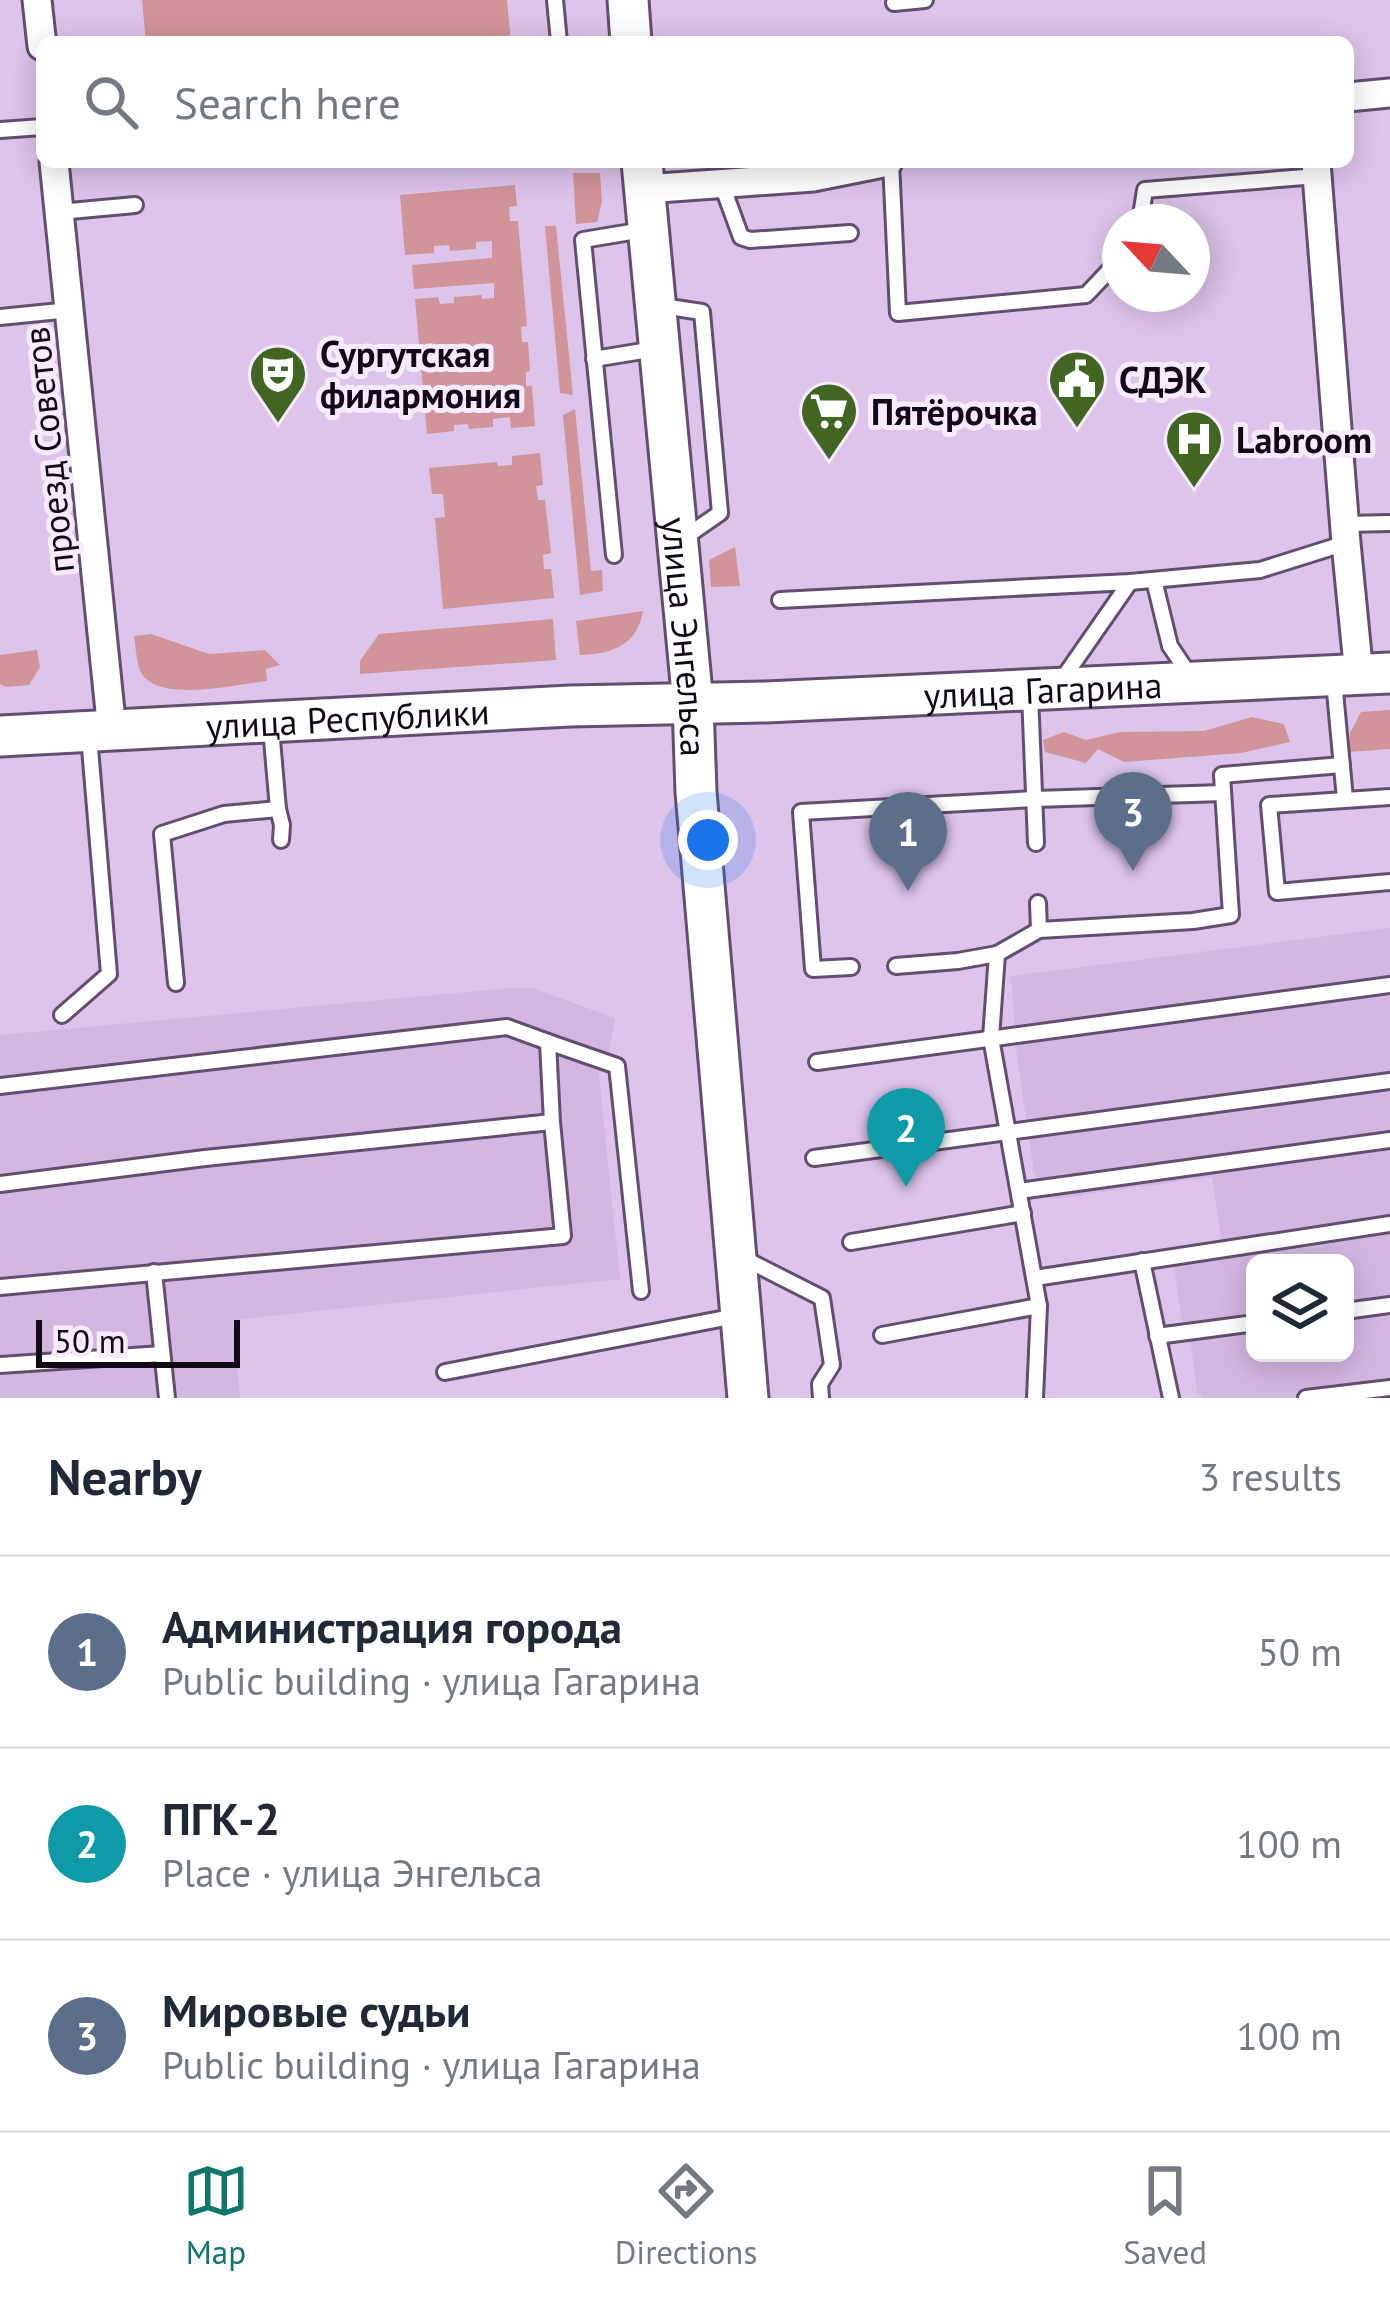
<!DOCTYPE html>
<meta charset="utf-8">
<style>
:root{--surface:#fff;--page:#f6f6f7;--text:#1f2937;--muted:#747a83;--line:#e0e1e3;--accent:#0f766e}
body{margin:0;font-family:"PT Sans",sans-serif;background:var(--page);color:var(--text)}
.controls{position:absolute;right:36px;bottom:36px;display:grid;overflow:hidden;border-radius:18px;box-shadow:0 6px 30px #0003}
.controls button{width:108px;height:108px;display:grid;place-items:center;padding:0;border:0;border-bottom:3px solid var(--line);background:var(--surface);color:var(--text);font:60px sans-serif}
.compass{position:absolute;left:1102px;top:204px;width:108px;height:108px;border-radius:50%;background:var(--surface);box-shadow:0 6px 30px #0003;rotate:296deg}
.scale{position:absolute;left:36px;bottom:30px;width:204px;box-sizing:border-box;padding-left:12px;border:6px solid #120916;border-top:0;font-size:33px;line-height:42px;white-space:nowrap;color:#120916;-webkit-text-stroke:9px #f7eafe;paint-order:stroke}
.you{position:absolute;left:708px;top:840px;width:42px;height:42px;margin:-30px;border:9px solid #fff;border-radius:50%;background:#1a73e8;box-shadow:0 0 0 18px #1a73e833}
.badge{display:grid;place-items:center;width:78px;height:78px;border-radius:50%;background:var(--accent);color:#fff;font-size:39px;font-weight:700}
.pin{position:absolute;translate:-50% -99px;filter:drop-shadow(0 3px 6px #0008)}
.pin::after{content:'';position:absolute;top:63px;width:42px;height:36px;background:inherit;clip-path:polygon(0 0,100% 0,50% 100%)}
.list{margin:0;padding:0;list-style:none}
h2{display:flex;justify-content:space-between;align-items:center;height:156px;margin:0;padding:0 48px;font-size:51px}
h2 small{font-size:39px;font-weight:400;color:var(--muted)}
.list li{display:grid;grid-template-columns:78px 1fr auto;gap:36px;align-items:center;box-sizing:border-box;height:192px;padding:0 48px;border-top:3px solid var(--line)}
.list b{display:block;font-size:45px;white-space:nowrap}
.list p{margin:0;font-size:39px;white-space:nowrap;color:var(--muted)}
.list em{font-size:39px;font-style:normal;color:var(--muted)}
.icon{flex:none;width:66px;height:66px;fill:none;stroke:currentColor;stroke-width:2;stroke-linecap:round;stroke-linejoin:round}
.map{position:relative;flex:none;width:1390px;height:1398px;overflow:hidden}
.search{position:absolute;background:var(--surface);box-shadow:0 6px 30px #0003;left:36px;right:36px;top:36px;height:132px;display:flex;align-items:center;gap:30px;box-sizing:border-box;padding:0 42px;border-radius:18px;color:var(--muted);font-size:45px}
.sheet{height:732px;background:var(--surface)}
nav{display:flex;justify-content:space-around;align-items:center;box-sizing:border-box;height:168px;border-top:3px solid var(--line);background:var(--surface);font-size:33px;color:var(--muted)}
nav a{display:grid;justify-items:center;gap:6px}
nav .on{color:var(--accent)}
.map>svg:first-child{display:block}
.built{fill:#d4b6e3;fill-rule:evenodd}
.green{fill:#d19499}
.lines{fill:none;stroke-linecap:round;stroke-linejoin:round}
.lane-casing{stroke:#644e70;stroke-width:20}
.street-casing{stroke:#644e70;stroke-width:33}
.secondary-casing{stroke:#644e70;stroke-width:45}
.lane{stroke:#fff;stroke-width:14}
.street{stroke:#fff;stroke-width:27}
.secondary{stroke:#fff;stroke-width:39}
.labels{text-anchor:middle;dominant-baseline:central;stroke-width:10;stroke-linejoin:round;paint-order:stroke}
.poi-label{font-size:36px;font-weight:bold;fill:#120916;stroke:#f7eafe;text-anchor:start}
.street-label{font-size:36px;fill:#120916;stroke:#f7eafe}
</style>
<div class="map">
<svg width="1390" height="1398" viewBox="0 0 1390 1398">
<rect width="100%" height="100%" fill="#ddc4eb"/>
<g class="built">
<path d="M1390,928V1398H1203L1197,1392L1191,1343L1181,1318L1174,1265L1224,1258L1212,1177L1052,1199L1034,1172L1017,1057L1011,976ZM1255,1263H1345V1353H1255Z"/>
<polygon points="510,988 532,988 615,1018 609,1053 598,1065 620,1279 233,1320 240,1398 0,1398 0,1035"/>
</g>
<g class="green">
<polygon points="142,0 507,0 511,42 146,42"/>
<polygon points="573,173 600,173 602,201 597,222 576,224"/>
<polygon points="515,185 517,206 509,207 510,221 518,221 527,326 521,327 522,342 528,342 530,371 526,372 526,386 532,386 535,426 511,428 510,417 493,419 493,427 469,429 468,424 454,425 454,431 427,434 415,299 438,297 440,304 454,303 454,297 482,295 482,299 494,298 494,283 414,289 412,265 492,258 492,241 476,242 476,249 450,251 449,245 434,246 434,253 405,255 400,195"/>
<polygon points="545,226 556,226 573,395 560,393"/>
<polygon points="575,409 591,571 602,570 603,591 580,595 563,415"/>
<polygon points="540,453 543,485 536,486 538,500 545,500 551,553 543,555 544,569 551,569 554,598 443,609 435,518 445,517 443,494 432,494 429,468 497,462 498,466 512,465 512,456"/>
<polygon points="735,547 740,586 711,587 709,560"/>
<path d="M643,611C637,646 611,654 580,655L576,621Z"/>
<polygon points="553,619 556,660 360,674 360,661 379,634"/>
<path d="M151,634L209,654L265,650L280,665L266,669L267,681C237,684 160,703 142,674C136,665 136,647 134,636Z"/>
<polygon points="37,650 40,667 29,685 6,687 0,684 0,655"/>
<polygon points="1390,710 1390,749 1349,752 1350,733 1361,712"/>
<polygon points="1252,717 1284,724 1290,742 1241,753 1124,762 1098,749 1086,763 1045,752 1043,740 1064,732 1086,740 1120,732 1204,731"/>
</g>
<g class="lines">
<g class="lane-casing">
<g id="lane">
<polyline points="555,0 559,42"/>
<polyline points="894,3 925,0"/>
<polyline points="0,130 42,127"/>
<polyline points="891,162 898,313 1086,295 1120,259"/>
<polyline points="722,185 741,237 750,240 850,233"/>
<polyline points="59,212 135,205"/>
<polyline points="1140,222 1145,190 1317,176"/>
<polyline points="662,306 702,312 720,513 681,540"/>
<polyline points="0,317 70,310"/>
<polyline points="594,359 655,349"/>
<polyline points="1345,524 1390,523"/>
<polyline points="614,555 583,240 643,230"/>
<polyline points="1154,580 1170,646 1191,677"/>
<polyline points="780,600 1130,582 1260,570 1346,543"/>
<polyline points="1061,681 1130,582"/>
<polyline points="1334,681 1345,799"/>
<polyline points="1030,694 1036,843"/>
<polyline points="271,728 278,809 282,825 281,840"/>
<polyline points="1390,797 1269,805 1277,892 1390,882"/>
<polyline points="1038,903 1039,930"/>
<polyline points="997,954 991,1038 1039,1306 1035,1398"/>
<polyline points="896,966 958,961 997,954 1039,930 1193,921 1231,915 1222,775 1342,765"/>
<polyline points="851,967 813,969 801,812 1035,799 1223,793"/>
<polyline points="176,983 162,834 224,814 278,809"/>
<polyline points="62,1015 109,974 89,736"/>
<polyline points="817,1062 1390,985"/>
<polyline points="0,1086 507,1027 548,1042"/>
<polyline points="814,1158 1390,1081"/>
<polyline points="0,1184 205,1158 552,1122"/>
<polyline points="1019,1191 1390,1140"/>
<polyline points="851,1242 1023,1213"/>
<polyline points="743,1258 822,1298 832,1365 820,1384 821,1398"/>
<polyline points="1142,1261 1171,1398"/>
<polyline points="154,1272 167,1398"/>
<polyline points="1035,1278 1390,1224"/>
<polyline points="0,1287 563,1236 552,1122 548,1042 617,1066 641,1291"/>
<polyline points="1345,1311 1390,1305"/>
<polyline points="882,1335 1039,1306"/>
<polyline points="1157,1336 1255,1323"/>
<polyline points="0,1365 162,1354"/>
<polyline points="445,1372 736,1316"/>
<polyline points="1306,1398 1390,1388"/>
</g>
</g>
<g class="street-casing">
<g id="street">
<polyline points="37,0 42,46"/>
<polyline points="1348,97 1390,93"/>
<polyline points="54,162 112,731"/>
<polyline points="1316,162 1346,543 1359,675"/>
<polyline points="645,189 813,177 888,162"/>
</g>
</g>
<g class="secondary-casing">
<g id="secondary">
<polyline points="628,0 631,42"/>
<path id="s1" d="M642,162L693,704L696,792L748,1398"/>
<path id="s2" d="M0,736L570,706L766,702L1390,673"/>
</g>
</g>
<use href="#lane" class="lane"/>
<use href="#street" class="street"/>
<use href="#secondary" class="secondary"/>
</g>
<defs>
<g id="theatre-pin" transform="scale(3)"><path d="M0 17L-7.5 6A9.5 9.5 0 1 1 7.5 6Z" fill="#406621" stroke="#f7eafe"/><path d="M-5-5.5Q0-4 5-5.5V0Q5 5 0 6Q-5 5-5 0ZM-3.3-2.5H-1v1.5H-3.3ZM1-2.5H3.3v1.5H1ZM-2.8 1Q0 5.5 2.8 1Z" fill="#fff"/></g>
<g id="civic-pin" transform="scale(3)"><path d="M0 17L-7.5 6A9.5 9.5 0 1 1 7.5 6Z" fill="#406621" stroke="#f7eafe"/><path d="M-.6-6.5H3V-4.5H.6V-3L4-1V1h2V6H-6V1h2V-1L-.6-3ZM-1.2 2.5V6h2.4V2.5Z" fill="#fff"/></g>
<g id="supermarket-pin" transform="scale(3)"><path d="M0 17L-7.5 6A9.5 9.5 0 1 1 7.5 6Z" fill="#406621" stroke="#f7eafe"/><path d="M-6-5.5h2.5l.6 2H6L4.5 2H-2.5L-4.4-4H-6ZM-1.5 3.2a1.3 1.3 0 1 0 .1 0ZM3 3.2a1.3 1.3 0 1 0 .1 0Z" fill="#fff"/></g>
<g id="hospital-pin" transform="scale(3)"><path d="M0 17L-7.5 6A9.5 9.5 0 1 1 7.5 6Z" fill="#406621" stroke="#f7eafe"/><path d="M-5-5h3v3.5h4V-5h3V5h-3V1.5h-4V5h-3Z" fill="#fff"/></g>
</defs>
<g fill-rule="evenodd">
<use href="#theatre-pin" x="278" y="374"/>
<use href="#civic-pin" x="1077" y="379"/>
<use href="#supermarket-pin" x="829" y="411"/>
<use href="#hospital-pin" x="1194" y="439"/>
</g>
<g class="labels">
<g class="poi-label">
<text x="320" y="353">Сургутская<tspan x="320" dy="41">филармония</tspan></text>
<text x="1119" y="379">СДЭК</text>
<text x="871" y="411">Пятёрочка</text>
<text x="1236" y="439">Labroom</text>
</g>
<g class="street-label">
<text transform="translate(48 450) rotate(-96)">проезд Советов</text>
<text stroke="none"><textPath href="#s1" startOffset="477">улица Энгельса</textPath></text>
<text stroke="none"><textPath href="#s2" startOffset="1044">улица Гагарина</textPath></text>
<text stroke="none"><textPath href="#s2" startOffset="348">улица Республики</textPath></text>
</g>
</g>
</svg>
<div class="controls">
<button><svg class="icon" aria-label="layers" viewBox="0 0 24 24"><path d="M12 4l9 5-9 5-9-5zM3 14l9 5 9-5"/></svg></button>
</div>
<svg class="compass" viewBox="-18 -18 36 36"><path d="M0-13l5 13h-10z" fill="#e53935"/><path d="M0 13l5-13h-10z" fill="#747a83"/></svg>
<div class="scale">50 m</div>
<div class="you"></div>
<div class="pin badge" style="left:908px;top:891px;background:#5c6f8a">1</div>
<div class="pin badge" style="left:906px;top:1187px;background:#0f9aa8">2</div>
<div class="pin badge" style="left:1133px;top:871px;background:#5c6f8a">3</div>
<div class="search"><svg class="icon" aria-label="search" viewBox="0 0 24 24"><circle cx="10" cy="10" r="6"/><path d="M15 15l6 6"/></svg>Search here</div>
</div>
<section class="sheet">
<h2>Nearby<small>3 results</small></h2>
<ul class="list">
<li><span class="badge" style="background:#5c6f8a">1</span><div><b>Администрация города</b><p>Public building · улица Гагарина</p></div><em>50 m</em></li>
<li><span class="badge" style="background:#0f9aa8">2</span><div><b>ПГК-2</b><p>Place · улица Энгельса</p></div><em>100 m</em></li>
<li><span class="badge" style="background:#5c6f8a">3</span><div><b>Мировые судьи</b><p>Public building · улица Гагарина</p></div><em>100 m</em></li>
</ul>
</section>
<nav>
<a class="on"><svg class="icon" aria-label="map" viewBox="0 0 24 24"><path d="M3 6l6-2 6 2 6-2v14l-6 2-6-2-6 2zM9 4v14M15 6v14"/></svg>Map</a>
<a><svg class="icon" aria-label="directions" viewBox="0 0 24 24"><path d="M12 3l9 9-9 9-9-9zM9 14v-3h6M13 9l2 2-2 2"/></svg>Directions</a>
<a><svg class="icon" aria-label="saved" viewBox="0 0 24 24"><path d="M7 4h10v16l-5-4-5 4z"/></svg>Saved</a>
</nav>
